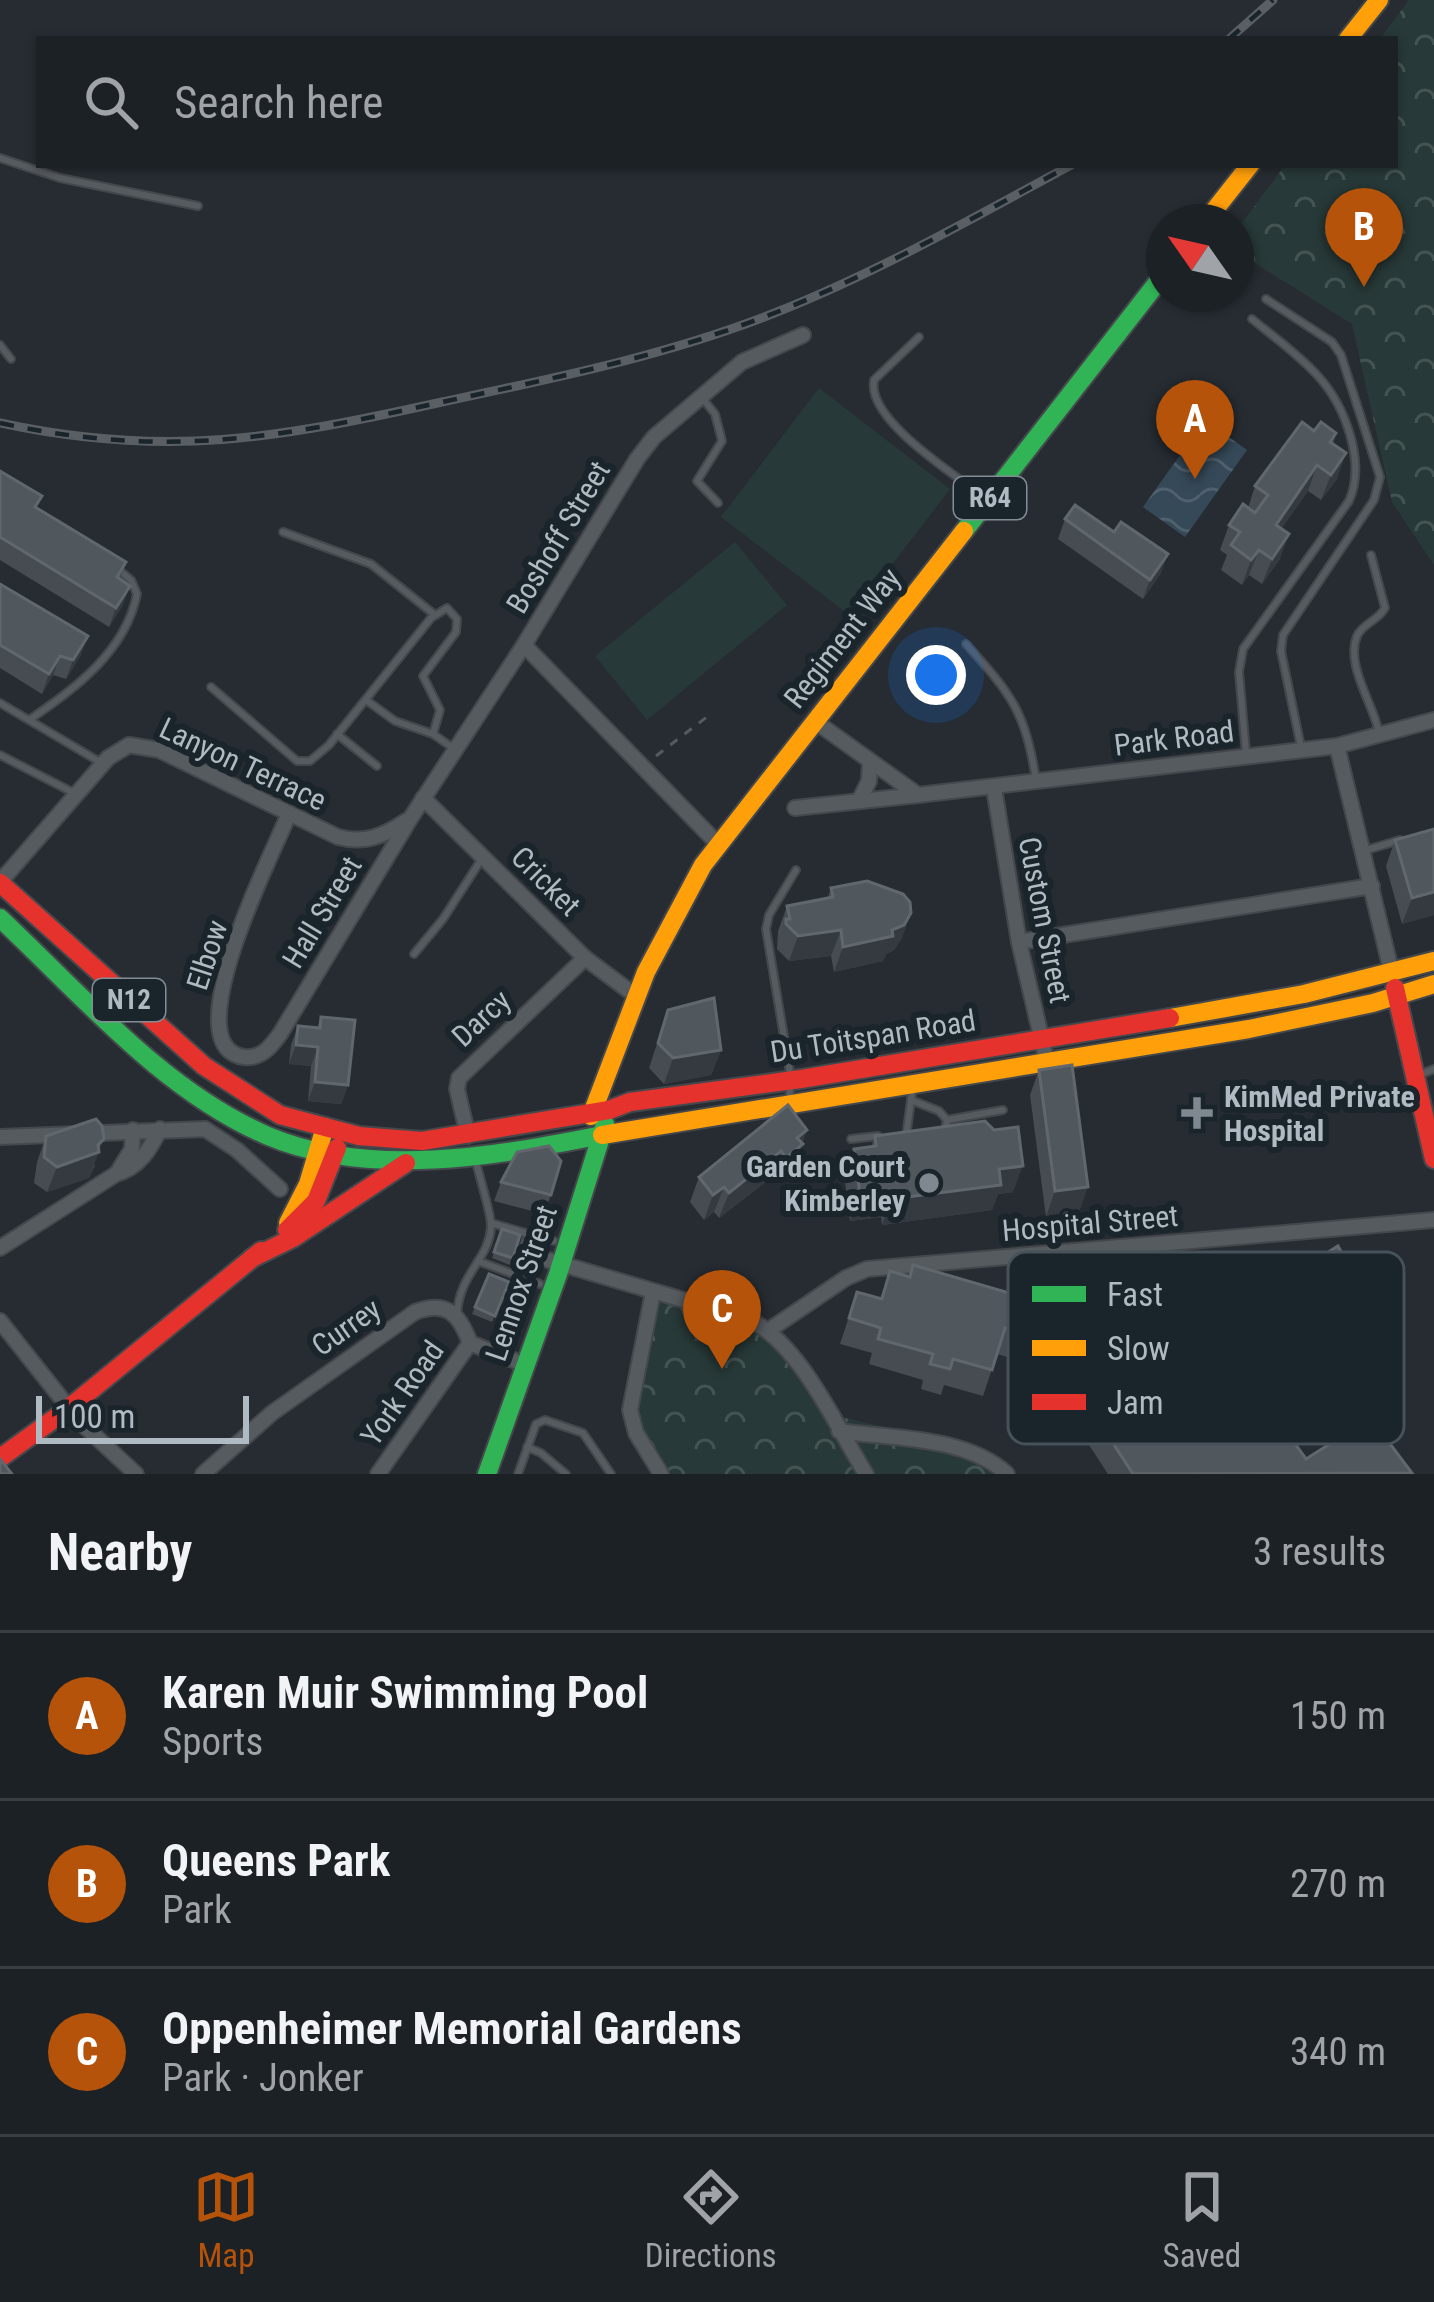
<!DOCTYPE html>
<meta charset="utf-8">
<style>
:root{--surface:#1c2126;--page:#292e32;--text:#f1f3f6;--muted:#a0a3a7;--line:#3a3e43;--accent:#b45309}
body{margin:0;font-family:"Roboto Condensed",sans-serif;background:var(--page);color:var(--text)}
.compass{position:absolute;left:1146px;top:204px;width:108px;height:108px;border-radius:50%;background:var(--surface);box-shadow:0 3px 9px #0004;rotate:304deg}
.scale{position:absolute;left:36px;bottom:30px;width:213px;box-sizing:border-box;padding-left:12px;border:6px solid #afbac3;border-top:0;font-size:33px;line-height:42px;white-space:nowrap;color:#afbac3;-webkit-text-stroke:9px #1a242b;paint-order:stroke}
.you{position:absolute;left:936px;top:675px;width:42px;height:42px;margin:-30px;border:9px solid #fff;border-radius:50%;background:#1a73e8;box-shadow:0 0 0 18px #1a73e833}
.badge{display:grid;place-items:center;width:78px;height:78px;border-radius:50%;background:var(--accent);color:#fff;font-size:39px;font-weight:700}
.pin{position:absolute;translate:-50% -99px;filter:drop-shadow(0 3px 6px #0008)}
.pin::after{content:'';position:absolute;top:63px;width:42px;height:36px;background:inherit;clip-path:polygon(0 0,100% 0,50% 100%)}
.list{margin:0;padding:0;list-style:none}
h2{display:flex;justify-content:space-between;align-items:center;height:156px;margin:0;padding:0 48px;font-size:51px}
h2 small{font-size:39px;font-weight:400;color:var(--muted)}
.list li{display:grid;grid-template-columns:78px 1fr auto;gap:36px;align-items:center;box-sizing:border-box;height:168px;padding:0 48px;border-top:3px solid var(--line)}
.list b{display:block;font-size:45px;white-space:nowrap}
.list p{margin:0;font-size:39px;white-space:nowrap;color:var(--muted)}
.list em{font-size:39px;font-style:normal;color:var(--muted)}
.icon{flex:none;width:66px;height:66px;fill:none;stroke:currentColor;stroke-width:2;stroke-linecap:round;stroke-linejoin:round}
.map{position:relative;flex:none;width:1434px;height:1474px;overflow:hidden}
.search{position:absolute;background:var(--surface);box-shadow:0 3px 9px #0004;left:36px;right:36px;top:36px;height:132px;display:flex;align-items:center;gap:30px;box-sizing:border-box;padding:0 42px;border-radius:0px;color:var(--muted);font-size:45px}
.sheet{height:660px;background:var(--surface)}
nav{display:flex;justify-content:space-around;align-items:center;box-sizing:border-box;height:168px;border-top:3px solid var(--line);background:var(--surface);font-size:33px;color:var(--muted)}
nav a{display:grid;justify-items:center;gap:6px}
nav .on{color:var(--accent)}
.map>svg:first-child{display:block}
.green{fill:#273938}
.forest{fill:url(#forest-crowns)}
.water{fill:url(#water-waves)}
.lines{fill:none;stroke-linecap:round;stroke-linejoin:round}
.lane-casing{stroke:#44484c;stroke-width:10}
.street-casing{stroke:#44484c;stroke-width:18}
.fast-casing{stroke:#44484c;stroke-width:22}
.slow-casing{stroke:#44484c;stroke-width:22}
.jam-casing{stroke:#44484c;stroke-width:22}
.path{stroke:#545a5d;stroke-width:3;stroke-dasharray:9 9;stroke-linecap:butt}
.lane{stroke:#565b60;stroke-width:6}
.street{stroke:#565b60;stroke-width:14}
.fast{stroke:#30b455;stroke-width:18}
.slow{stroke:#ff9f0a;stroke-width:18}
.jam{stroke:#e5322d;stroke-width:18}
.rail-casing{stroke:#5a5f64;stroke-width:9}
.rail{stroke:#1a242b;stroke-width:4.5;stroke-dasharray:14;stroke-linecap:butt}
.wall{fill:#464c51}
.shaded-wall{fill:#343a3f}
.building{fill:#51585d;stroke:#60676d;stroke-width:3}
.poi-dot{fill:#7f8890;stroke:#1a242b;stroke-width:4.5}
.labels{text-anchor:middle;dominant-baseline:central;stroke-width:12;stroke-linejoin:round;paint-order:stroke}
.shield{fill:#1a242b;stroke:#828d95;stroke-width:3}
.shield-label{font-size:27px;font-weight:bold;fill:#afbac3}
.street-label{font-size:30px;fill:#afbac3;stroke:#1a242b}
.poi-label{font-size:30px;font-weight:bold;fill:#afbac3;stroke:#1a242b;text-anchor:start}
.key{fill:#1a242b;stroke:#475159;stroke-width:3}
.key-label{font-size:33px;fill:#afbac3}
</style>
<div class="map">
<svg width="1434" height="1474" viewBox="0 0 1434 1474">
<defs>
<pattern id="forest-crowns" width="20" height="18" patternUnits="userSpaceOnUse" patternTransform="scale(3)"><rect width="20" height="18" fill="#273938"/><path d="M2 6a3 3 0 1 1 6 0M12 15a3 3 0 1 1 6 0" fill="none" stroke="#445453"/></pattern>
<pattern id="water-waves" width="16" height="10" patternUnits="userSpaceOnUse" patternTransform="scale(3)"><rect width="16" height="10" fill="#354958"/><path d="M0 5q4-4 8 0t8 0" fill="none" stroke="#50616e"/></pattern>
</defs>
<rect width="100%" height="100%" fill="#262c32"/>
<g class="green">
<polygon points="819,388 950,489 852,617 721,517"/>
<polygon points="735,542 787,605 647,720 595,656"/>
</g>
<g class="forest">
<polygon points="1409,0 1434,0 1434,565 1392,502 1352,324 1236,251 1236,231 1285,165 1395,165 1395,39 1380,39"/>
<polygon points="658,1288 769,1322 784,1333 799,1352 833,1415 989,1452 1012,1474 664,1474 637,1431 628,1402"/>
</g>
<polygon class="water" points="1205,420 1247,450 1185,537 1143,507"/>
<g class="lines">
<g class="lane-casing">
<g id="lane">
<polyline points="0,158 60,178 198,206"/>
<polyline points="1266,299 1332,342 1341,355 1380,477 1374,500 1283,635 1281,651 1301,747"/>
<path d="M919,337L874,380C866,420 956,475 985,498"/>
<polyline points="0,345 11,359"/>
<polyline points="703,399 715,414 722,441 697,481 718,503"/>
<polyline points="283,532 371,564 435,615"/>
<path d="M1371,555L1385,608C1378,621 1363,623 1357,636C1345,665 1374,705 1379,733"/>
<path d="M966,644C1012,695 1025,711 1036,780"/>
<polyline points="211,687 297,761 310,761 329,745 431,618 447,608 457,619 456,632 423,676 440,710 433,734"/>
<polyline points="366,700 395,721 433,734 453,748"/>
<polyline points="0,703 100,762"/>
<path d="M29,720C74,689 125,653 137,594L131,580L120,571"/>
<polyline points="337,734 377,766"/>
<path d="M1246,753L1239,672L1243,649L1349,501C1366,463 1346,407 1318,376C1299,355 1274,337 1252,319"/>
<polyline points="0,755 76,794"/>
<polyline points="1363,851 1400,840"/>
<polyline points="414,954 443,919 481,860"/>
<polyline points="1419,1075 1434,1069"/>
<polyline points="911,1100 939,1111 947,1120"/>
<polyline points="789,1101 791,1079 766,929 769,915 796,870"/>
<polyline points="945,1131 947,1120 1003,1110"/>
<polyline points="906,1137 913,1085"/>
<polyline points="851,1139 878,1136"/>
<polyline points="491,1223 554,1241"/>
<polyline points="478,1261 540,1284"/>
<polyline points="515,1275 528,1234"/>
<path d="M457,1315C459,1273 489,1260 491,1227C492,1216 479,1175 476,1162"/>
<polyline points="527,1447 541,1453 566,1474"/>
<polyline points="518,1474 536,1424 545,1420 583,1433 611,1474"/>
</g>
</g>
<g class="street-casing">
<g id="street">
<polyline points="524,645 718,844"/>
<polyline points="816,722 918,795 1337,746 1434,720"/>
<polyline points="1337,746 1392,974"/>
<polyline points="994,788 1019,942 1047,1062"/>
<polyline points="423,798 585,958 636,996"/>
<polyline points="859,801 869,781 870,761"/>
<polyline points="795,808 918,795"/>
<path d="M288,816C273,853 173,1048 244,1057C262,1059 271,1046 280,1034L410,819L524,645L637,459L654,437L742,362L803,335"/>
<path d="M0,882L108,758L129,745L159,750L338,837C365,844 384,836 406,821"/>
<polyline points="1019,942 1372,886"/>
<polyline points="468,1136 457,1089 459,1078 585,958"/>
<polyline points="0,1137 205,1129 237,1150 280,1189"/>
<polyline points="119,1170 132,1149 133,1130"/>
<path d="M0,1248L116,1174C139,1168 150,1149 160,1129"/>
<path d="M548,1260L748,1319C800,1343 836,1426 866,1474"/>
<polyline points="653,1292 630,1410 636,1433 661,1474"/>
<polyline points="0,1321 80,1422 136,1474"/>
<polyline points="769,1330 846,1278 867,1269 1434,1220"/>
<path d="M839,1431C893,1439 966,1436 1007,1474"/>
<path d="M203,1474L272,1413L415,1312C446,1300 459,1313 470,1343L526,1365"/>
<polyline points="378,1474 470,1343"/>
</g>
</g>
<g class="fast-casing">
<g id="fast">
<polyline points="964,531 1164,274"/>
<path d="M0,918C82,995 163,1091 268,1136C370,1179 497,1156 602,1135"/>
<polyline points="487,1474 558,1274 605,1124"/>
</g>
</g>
<g class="slow-casing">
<g id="slow">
<polyline points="1348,39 1379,0"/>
<polyline points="1205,222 1250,165"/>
<polyline points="1170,1018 1304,994 1434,961"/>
<polyline points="591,1116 646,972 703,865 964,531"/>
<polyline points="602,1135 1249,1029 1373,1003 1434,984"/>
<polyline points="288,1223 308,1184 325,1127"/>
</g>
</g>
<g class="jam-casing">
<g id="jam">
<polyline points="0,883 204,1066 280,1115 359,1136 422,1141 609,1110"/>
<polyline points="1395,988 1434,1159"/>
<polyline points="609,1110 630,1102 801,1079 1170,1018"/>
<polyline points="287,1230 316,1201 337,1148"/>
<polyline points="252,1258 293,1238 406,1163"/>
<polyline points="0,1458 69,1408 261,1251"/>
</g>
</g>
<polyline class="path" points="656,756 708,716"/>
<use href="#lane" class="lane"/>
<use href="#street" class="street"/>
<use href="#fast" class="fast"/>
<use href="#slow" class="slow"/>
<use href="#jam" class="jam"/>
<g class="rail-casing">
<g id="rail">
<polyline points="1229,39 1273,0"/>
<path d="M0,423C167,459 279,438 442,402C555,378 669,355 777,312C878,272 975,217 1071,165"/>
</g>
</g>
<use href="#rail" class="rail"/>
</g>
<g class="wall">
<polygon points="1314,431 1336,433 1333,444 1337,479 1321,500 1308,491 1281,529 1280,559 1262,584 1249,575 1242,585 1221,570 1227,555 1220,550 1229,525 1248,508 1255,486"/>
<polygon points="0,471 37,508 126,562 120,579 123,605 109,627 0,560"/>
<polygon points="1065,519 1161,573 1143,599 1058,539"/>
<polygon points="0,584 81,655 66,679 53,675 42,694 0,668"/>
<polygon points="1434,829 1434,915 1402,924 1386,866 1395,840"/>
<polygon points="831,888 902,938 894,950 886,954 883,961 834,972 831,956 789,961 777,949 778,931 787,906 828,897"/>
<polygon points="668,1010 721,1050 711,1075 664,1084 649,1068"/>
<polygon points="321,1017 348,1085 341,1104 308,1101 311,1066 289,1064 291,1045 298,1026 317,1028"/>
<polygon points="1039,1070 1079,1212 1046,1217 1030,1095"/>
<polygon points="46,1136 95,1165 89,1178 47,1192 34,1183 37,1162"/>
<polygon points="875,1136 1013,1192 998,1194 992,1210 882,1225 881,1217 850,1221 844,1174 854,1149 871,1147"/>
<polygon points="802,1143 794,1170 777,1183 772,1177 719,1218 714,1212 704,1220 690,1202 699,1177"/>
<polygon points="501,1182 551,1195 544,1214 494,1201"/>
<polygon points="502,1229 513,1258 510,1265 492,1258"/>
<polygon points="1019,1258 1044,1307 1073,1348 1063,1373 997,1354 983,1396 944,1385 941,1395 921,1389 923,1380 869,1364 872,1353 840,1344 857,1292 880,1298 890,1271 909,1277 1007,1292"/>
<polygon points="489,1274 509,1282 492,1322 472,1314"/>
<polygon points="1256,1298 1366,1339 1361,1342 1363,1346 1354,1371 1326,1389 1313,1372 1286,1388 1247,1323"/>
<polygon points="1220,1344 1292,1405 1284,1428 1306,1459 1340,1438 1344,1425 1412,1474 1108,1474 1072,1419 1081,1394 1118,1391"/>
</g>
<g class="shaded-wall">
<polygon points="1346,453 1337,479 1321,500 1331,475"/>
<polygon points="1317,465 1308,491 1266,550 1276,525"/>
<polygon points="1289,534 1280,559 1262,584 1272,559"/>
<polygon points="1259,550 1249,575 1242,585 1251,560"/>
<polygon points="1168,554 1161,573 1143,599 1150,580"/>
<polygon points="130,586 123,605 109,627 116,608"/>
<polygon points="88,636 81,655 66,679 73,660"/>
<polygon points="60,656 53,675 42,694 49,674"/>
<polygon points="1434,892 1434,915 1402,924 1412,898"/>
<polygon points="911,913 902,938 894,950 886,954 883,961 834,972 843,947 892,930"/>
<polygon points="841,930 831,956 789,961 798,936"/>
<polygon points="296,1045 318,1047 311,1066 289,1064"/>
<polygon points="721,1050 711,1075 664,1084 673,1058"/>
<polygon points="315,1082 348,1085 341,1104 308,1101"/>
<polygon points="807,1130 794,1170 777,1183 786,1158 797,1138"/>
<polygon points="104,1139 89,1178 47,1192 57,1167 98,1145"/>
<polygon points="781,1151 772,1177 719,1218 729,1193"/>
<polygon points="1023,1166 1013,1192 998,1194 992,1210 882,1225 891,1199 999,1169"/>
<polygon points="724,1187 714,1212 704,1220 713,1195"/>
<polygon points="1088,1187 1079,1212 1046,1217 1055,1191"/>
<polygon points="890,1191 881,1217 850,1221 860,1195"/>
<polygon points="1375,1314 1366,1339 1344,1354 1354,1328"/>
<polygon points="1322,1346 1313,1372 1286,1388 1295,1362"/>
<polygon points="1363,1346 1354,1371 1326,1389 1335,1364"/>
<polygon points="1292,1405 1283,1431 1275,1416"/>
</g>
<g class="building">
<polygon points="1302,422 1314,431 1321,422 1336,433 1330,442 1346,453 1331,475 1317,465 1276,525 1289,534 1272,559 1259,550 1251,560 1231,545 1240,532 1229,525 1243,504 1255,513 1268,495 1255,486"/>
<polygon points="0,471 42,496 35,507 126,562 117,577 130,586 116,608 0,537"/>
<polygon points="1075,505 1114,532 1121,522 1168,554 1150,580 1065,519"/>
<polygon points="0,584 88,636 73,660 60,656 49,674 0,645"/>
<polygon points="1434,829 1434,892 1412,898 1395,840"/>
<polygon points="867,881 903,894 910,902 911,913 904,925 892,930 893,936 843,947 841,930 798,936 786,924 786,919 790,919 787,906 833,897 831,888"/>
<polygon points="714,998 721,1050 673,1058 658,1043 668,1010"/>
<polygon points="321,1017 355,1020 348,1085 315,1082 318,1047 296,1045 298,1026 320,1028"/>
<polygon points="1072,1065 1088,1187 1055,1191 1039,1070"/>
<polygon points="788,1105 807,1130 797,1138 803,1144 786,1158 781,1151 729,1193 724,1187 713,1195 699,1177"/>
<polygon points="96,1119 102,1126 104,1139 98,1145 99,1152 57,1167 44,1157 46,1136"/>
<polygon points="985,1121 994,1130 1018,1127 1023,1166 999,1169 1001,1185 891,1199 890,1191 860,1195 854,1149 876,1146 875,1136"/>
<polygon points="549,1146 561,1161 551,1195 501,1182 517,1152"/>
<polygon points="502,1229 520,1235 513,1258 494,1252"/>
<polygon points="1338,1246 1375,1314 1354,1328 1363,1346 1335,1364 1322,1346 1295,1362 1256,1298"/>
<polygon points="1019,1258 1055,1268 1044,1307 1081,1318 1073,1348 1005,1328 992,1370 953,1359 950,1369 930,1364 933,1354 878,1339 881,1328 849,1318 857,1292 882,1299 890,1271 910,1277 913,1265 1009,1293"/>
<polygon points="489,1274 509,1282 495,1316 475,1307"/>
<polygon points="1242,1329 1292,1405 1275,1416 1306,1459 1347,1433 1344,1425 1366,1412 1412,1473 1133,1474 1081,1394 1108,1376 1118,1391 1211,1330 1220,1344"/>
<polygon points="0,1459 12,1474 0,1474"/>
</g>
<g class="poi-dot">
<path d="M1191 1095h12v12h12v12h-12v12h-12v-12h-12v-12h12z"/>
<circle cx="929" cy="1183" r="12"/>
</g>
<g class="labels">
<g class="shield">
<rect x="954" y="477" width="72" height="42" rx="9"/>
<rect x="93" y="979" width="72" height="42" rx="9"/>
</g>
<g class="shield-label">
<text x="990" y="498">R64</text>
<text x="129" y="1000">N12</text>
</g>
<g class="street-label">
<text transform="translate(558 537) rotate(-59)">Boshoff Street</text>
<text transform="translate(842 638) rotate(-52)">Regiment Way</text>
<text transform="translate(1174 738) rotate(-7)">Park Road</text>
<text transform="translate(243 764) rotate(25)">Lanyon Terrace</text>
<text transform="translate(546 881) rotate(45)">Cricket</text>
<text transform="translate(322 912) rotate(-59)">Hall Street</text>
<text transform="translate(1045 920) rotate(79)">Custom Street</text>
<text transform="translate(207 955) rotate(-72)">Elbow</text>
<text transform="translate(481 1018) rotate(-43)">Darcy</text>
<text transform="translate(873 1036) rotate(-9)">Du Toitspan Road</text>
<text transform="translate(1090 1223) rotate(-5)">Hospital Street</text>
<text transform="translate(521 1283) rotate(-71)">Lennox Street</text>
<text transform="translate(346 1327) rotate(-35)">Currey</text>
<text transform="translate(402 1393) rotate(-55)">York Road</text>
</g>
<g class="poi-label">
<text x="1224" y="1096">KimMed Private<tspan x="1224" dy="34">Hospital</tspan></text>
<text x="905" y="1166" text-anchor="end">Garden Court<tspan x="905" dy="34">Kimberley</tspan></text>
</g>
</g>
<rect x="1008" y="1252" width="396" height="192" rx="18" class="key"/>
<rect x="1032" y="1286" width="54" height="16" fill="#30b455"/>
<rect x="1032" y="1340" width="54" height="16" fill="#ff9f0a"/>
<rect x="1032" y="1394" width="54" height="16" fill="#e5322d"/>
<g class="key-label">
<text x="1107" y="1306">Fast</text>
<text x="1107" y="1360">Slow</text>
<text x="1107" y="1414">Jam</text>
</g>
</svg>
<svg class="compass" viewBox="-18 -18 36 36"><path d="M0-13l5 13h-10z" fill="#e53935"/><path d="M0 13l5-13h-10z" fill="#a0a3a7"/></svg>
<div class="scale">100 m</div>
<div class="you"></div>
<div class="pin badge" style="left:1195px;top:479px">A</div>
<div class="pin badge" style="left:1364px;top:287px">B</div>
<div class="pin badge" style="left:722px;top:1369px">C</div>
<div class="search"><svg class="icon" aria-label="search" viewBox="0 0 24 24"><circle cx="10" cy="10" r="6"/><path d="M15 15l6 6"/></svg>Search here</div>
</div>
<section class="sheet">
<h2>Nearby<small>3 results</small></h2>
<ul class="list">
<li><span class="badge">A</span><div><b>Karen Muir Swimming Pool</b><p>Sports</p></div><em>150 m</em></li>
<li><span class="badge">B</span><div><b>Queens Park</b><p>Park</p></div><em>270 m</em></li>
<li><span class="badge">C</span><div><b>Oppenheimer Memorial Gardens</b><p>Park · Jonker</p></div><em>340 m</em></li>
</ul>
</section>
<nav>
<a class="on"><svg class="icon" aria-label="map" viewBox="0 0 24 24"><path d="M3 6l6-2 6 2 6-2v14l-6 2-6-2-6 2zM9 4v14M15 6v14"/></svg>Map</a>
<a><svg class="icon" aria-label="directions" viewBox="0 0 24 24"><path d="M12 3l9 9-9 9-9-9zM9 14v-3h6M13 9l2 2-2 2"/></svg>Directions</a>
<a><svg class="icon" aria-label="saved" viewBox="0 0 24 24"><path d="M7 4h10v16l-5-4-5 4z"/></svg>Saved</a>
</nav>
